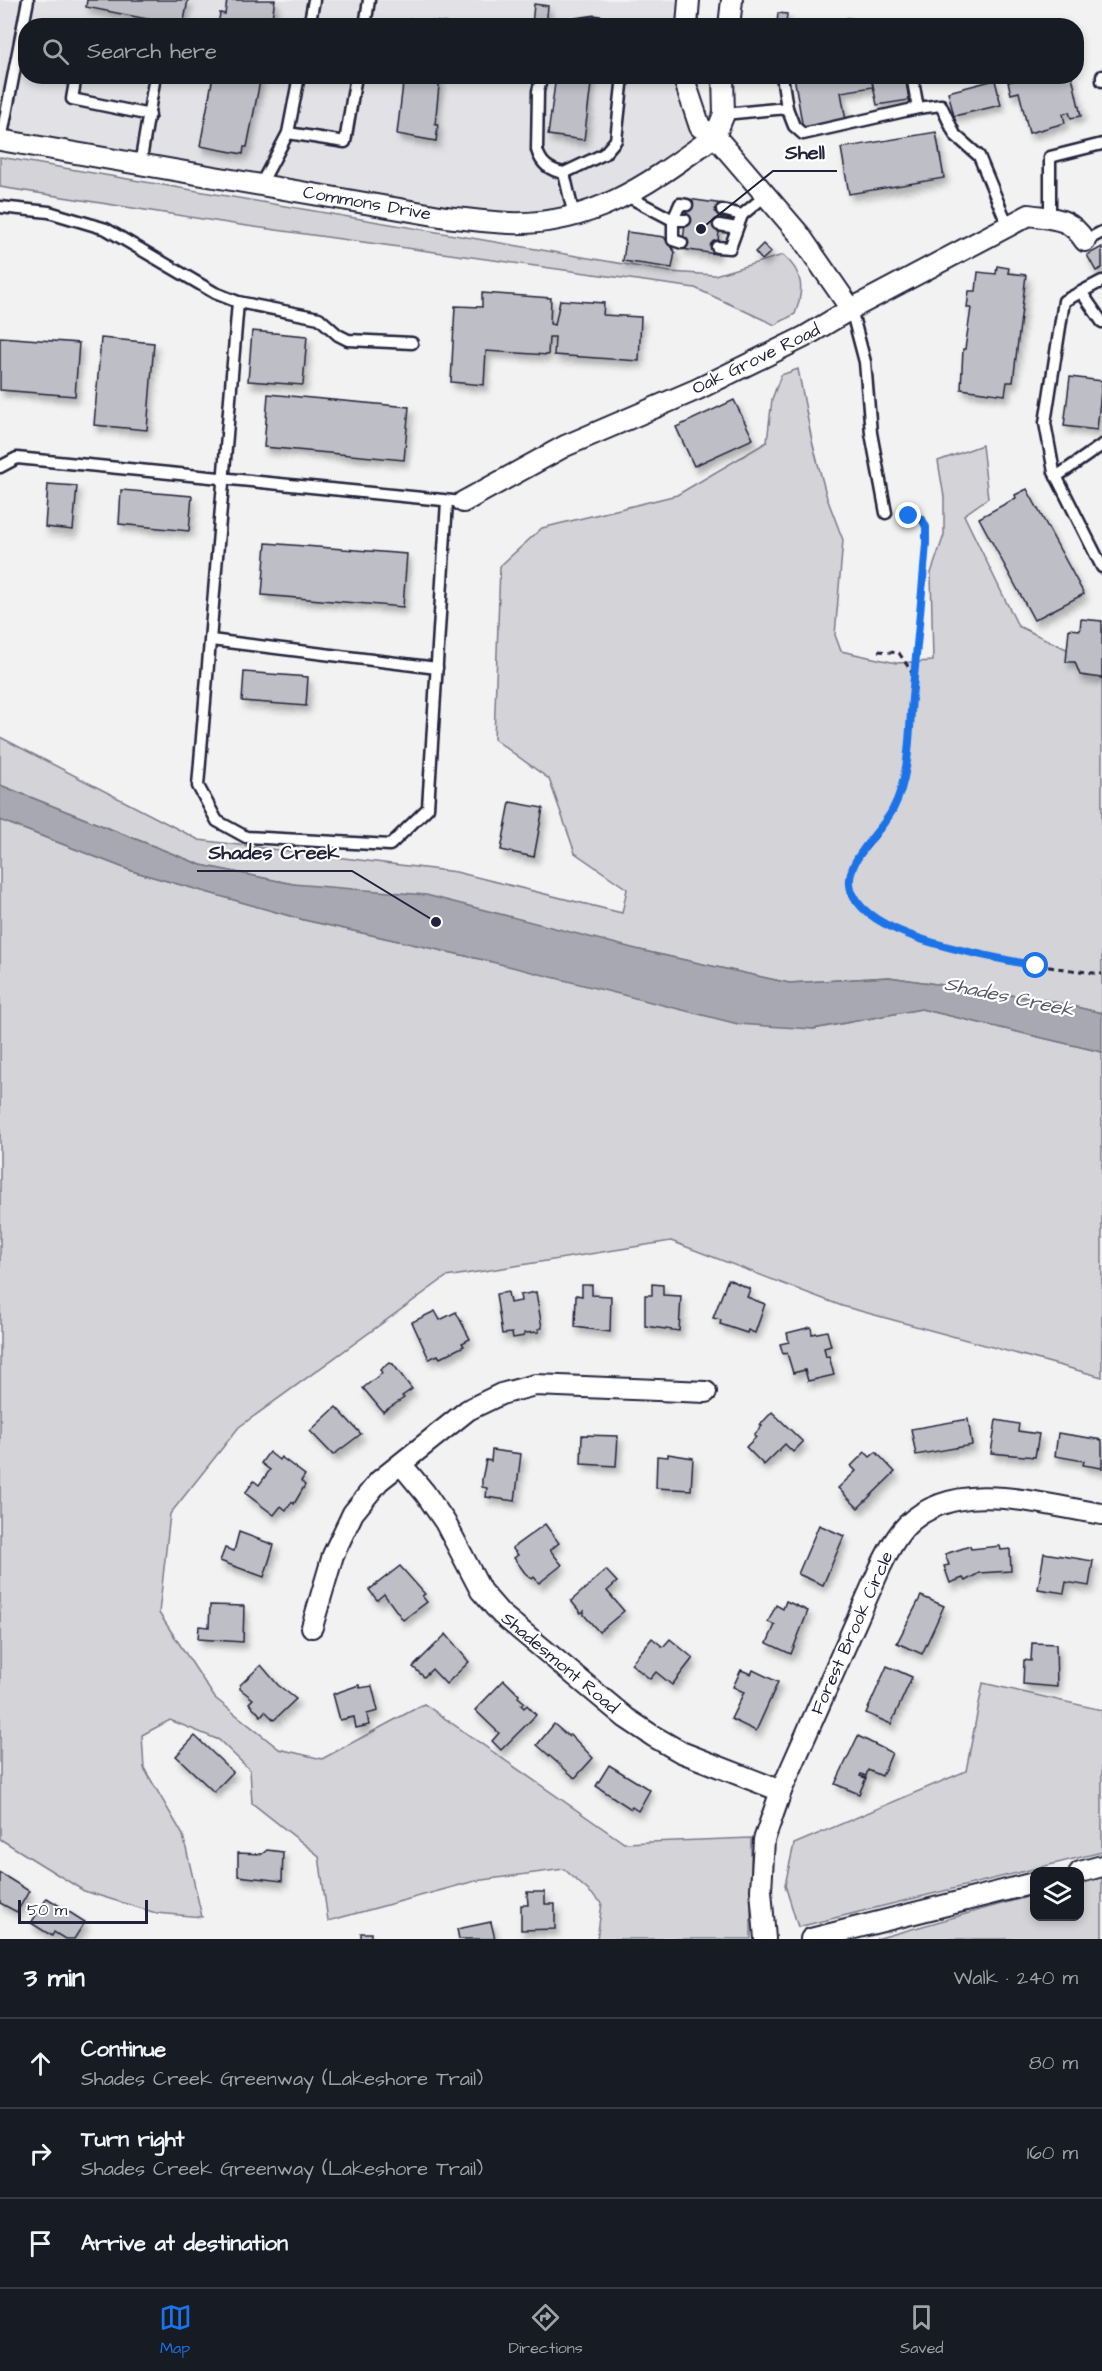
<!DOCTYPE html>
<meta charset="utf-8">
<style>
:root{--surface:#171b24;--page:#242831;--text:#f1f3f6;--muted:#9ea1a6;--line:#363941;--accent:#1a73e8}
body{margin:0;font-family:"Architects Daughter",sans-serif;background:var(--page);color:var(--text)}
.controls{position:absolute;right:18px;bottom:18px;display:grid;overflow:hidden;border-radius:12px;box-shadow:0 3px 9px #0003}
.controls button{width:54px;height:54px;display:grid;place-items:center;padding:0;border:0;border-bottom:2px solid var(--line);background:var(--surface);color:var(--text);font:30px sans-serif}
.scale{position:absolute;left:18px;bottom:15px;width:130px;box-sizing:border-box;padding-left:6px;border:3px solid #22223b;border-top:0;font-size:16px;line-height:21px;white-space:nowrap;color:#22223b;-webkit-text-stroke:4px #fff;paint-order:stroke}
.stop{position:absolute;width:18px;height:18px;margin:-14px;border:4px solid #1a73e8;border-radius:50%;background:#fff}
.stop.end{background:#1a73e8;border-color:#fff;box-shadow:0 2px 6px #0008}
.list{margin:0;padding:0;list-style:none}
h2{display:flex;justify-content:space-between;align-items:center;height:78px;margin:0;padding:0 24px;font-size:26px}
h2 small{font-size:20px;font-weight:400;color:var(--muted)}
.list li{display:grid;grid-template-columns:39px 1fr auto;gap:18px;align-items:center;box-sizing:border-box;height:90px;padding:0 24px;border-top:2px solid var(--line)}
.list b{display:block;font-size:22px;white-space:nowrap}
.list p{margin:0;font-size:20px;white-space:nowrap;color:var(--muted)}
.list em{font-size:20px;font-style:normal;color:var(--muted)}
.icon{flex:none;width:33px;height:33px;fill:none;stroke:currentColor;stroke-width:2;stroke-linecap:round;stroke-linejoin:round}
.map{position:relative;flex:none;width:1102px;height:1939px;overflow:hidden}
.search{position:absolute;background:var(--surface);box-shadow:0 3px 9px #0003;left:18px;right:18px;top:18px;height:66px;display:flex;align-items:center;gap:15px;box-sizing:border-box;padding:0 21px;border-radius:24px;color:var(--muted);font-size:22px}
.sheet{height:348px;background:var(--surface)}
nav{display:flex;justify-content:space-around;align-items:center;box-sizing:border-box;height:84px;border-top:2px solid var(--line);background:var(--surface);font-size:16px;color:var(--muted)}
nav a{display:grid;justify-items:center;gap:3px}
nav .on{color:var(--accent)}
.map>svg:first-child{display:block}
.built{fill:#e2e2e6}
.green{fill:#d3d3d8;stroke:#7a7a8a;stroke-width:1.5}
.water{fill:#a8a8b2;stroke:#727282;stroke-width:1.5}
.building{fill:#bebec6;stroke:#22223b;stroke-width:1.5;filter:url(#shadow)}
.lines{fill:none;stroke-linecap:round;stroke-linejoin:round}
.service-casing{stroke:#22223b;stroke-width:15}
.minor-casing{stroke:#22223b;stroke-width:24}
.path{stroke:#22223b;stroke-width:3;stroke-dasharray:6 4.5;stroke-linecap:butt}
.service{stroke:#fff;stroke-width:10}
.minor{stroke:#fff;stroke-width:20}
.route{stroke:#1a73e8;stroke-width:8}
.labels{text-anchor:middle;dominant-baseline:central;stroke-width:4.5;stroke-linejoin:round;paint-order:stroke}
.street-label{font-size:18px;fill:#22223b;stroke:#fff}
.water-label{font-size:20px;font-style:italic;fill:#58586b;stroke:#fff}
.leader{fill:none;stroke:#22223b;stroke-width:2}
.callout-dot{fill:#22223b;stroke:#fff;stroke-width:2}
.callout-label{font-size:20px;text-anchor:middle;font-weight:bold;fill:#22223b;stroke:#fff;stroke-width:4.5;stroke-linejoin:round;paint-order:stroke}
</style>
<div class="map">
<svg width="1102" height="1939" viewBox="0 0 1102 1939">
<defs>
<filter id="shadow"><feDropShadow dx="3.5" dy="6" stdDeviation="3" flood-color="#0004"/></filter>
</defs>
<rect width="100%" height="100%" fill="#f2f2f3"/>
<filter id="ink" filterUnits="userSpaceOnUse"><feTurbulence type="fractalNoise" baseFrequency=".0167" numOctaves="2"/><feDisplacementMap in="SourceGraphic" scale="12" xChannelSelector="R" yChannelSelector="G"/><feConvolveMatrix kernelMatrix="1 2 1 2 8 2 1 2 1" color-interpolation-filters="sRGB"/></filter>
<g filter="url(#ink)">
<polygon class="built" points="0,0 689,0 687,26 26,26 26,76 683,77 715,136 635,192 511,223 0,140"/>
<g class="green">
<path d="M0,157L670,272L715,275L783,255C804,273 804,290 795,314L775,325L695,288L240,225L0,187Z"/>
<polygon points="798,369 812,441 827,498 843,540 835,635 841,651 896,663 933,661 931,573 944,535 944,497 938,461 982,445 988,498 964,515 1018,626 1102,666 1102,1013 1050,1001 889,977 789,983 644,951 293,884 201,865 0,785 0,737 199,840 456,872 622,913 627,889 575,853 549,779 494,739 500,566 542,528 677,495 767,442 772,399 781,375"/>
<polygon points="0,820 132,871 304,920 484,960 813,1029 921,1009 1102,1052 1102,1377 842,1306 671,1241 446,1277 239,1427 170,1514 159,1613 215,1698 279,1749 322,1759 424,1704 624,1843 751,1838 751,1939 597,1939 602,1903 564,1869 475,1881 328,1921 319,1856 252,1803 250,1770 219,1740 170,1720 142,1735 144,1768 183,1835 202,1917 156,1913 84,1891 0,1839"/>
<polygon points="983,1683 1102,1710 1102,1852 798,1927 785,1885 794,1844 966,1771"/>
<polygon points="1102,1877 1102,1939 876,1939 1034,1895 1034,1916 1080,1916 1080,1883"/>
</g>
<polygon class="water" points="0,785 201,865 293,884 426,895 644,951 789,983 889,977 1050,1001 1102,1013 1102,1052 921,1009 813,1029 738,1024 484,960 304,920 132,871 0,820"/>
<g class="building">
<polygon points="87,0 188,0 183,26 86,7"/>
<polygon points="227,0 275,0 271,23 276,26 218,26 220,13 225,14"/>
<polygon points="534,4 548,6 546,26 532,26"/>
<polygon points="778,13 787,14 786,25 777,23"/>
<polygon points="847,18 877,22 876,26 845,26"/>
<polygon points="410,19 446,23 446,26 409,26"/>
<polygon points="213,76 261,76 247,147 244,147 243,154 200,146"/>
<polygon points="404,76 440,76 435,125 438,125 436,141 397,134"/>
<polygon points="556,76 592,76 584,140 548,135"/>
<polygon points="794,76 871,76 873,87 841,92 846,121 803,129"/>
<polygon points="871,76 905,76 909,100 877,105"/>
<polygon points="1015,76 1072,76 1081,116 1071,118 1069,112 1063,114 1065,123 1029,133 1019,92 1011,94 1008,82 1016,80"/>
<polygon points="995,80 1001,105 954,116 948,92"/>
<polygon points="936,132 944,178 849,194 841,148"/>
<polygon points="688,199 723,204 716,254 682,249"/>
<polygon points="627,232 664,237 675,252 672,268 623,261"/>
<polygon points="763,244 771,252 762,260 755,252"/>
<polygon points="1102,247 1102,268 1096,271 1087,255"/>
<polygon points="997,266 1009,268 1008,273 1026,275 1013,382 1007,382 1005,395 961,389 963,349 965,349 971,308 967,308 969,291 976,291 978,272 996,274"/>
<polygon points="482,293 551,298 550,324 555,325 560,300 604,303 603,315 641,317 639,361 554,355 555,337 549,337 548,355 486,351 484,385 451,382 455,306 482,307"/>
<polygon points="252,331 307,336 303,385 248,381"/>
<polygon points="0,337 79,343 75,396 0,390"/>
<polygon points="101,338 154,343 147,430 94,425"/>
<polygon points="1070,377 1102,381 1097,430 1064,426"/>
<polygon points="268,394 409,407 404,460 264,447"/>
<polygon points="734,400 753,439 694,466 676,427"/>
<polygon points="48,484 77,486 73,530 45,527"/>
<polygon points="1027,489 1084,594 1034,620 979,518 1016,498 1015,495"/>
<polygon points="121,490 192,496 189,531 119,524"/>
<polygon points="266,543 407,554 403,607 262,595"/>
<polygon points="1081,619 1102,621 1102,678 1080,675 1075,662 1066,662 1069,629 1080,630"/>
<polygon points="244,672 308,677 306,706 242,701"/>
<polygon points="510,802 543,808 534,857 501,850"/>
<polygon points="728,1279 750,1289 747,1297 765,1304 755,1333 748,1330 747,1333 720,1324 721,1320 713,1318"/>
<polygon points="652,1284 663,1285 663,1295 681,1296 679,1331 645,1326 645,1295 652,1295"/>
<polygon points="582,1285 592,1285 592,1295 611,1296 610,1332 575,1327 576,1295 582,1296"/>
<polygon points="508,1292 510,1303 521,1301 520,1295 536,1292 542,1328 538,1329 539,1332 524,1333 524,1336 513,1338 512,1333 502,1334 496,1294"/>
<polygon points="435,1311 440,1320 456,1312 470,1339 462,1343 464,1346 440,1358 438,1355 429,1359 412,1322"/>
<polygon points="811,1327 812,1334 827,1331 831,1346 824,1348 826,1357 829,1356 834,1375 808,1381 805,1370 793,1373 787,1353 783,1354 780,1344 789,1342 787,1333"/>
<polygon points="389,1363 393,1364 412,1389 402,1396 404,1398 383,1412 363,1388 382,1373 380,1370"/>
<polygon points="336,1407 361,1434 333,1455 310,1431"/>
<polygon points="772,1412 803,1442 793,1452 785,1444 764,1465 746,1447 756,1437 754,1435 762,1426 760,1425"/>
<polygon points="968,1419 972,1445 916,1455 911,1429"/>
<polygon points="996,1420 1019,1424 1018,1431 1039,1434 1035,1457 991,1453"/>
<polygon points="1058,1433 1102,1440 1102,1468 1083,1465 1084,1461 1055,1456"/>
<polygon points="582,1435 618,1436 616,1466 581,1464"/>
<polygon points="492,1450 521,1454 515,1501 486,1497 487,1488 482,1487 482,1479 486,1460 491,1461"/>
<polygon points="269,1452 279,1460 281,1457 305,1475 301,1481 305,1485 294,1504 292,1502 286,1510 281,1506 274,1515 245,1493 254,1481 259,1485 270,1470 261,1463"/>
<polygon points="865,1452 870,1457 876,1452 895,1472 858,1508 838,1488 856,1471 851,1466"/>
<polygon points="668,1454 693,1458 691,1490 656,1488 657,1456 668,1457"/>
<polygon points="545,1524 559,1543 550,1550 562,1565 539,1583 534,1577 532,1579 525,1573 514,1558 518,1555 512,1548"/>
<polygon points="819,1525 844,1536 823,1585 798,1574"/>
<polygon points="239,1532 274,1545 264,1577 220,1561 225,1548 234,1551"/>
<polygon points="970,1546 971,1549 1000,1546 1001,1550 1010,1549 1011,1571 979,1573 965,1581 963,1578 950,1583 944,1566 949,1565 945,1554"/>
<polygon points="1044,1553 1093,1561 1089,1586 1066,1582 1064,1593 1038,1589"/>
<polygon points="400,1566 425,1594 422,1596 427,1602 403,1620 384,1594 377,1600 369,1590"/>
<polygon points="606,1570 617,1582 607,1591 624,1611 599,1632 584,1615 584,1611 581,1613 571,1601"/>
<polygon points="921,1596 944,1606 922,1654 897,1643"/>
<polygon points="786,1601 808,1611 791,1654 767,1643 775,1625 768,1622 776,1605 783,1609"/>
<polygon points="210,1605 244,1606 243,1642 198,1639 199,1626 209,1627"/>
<polygon points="446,1634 469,1662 446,1684 432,1669 424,1677 413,1667"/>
<polygon points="652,1638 663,1647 670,1639 693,1658 672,1685 656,1672 650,1679 631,1664"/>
<polygon points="1032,1643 1056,1644 1057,1687 1023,1684 1024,1660 1031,1661"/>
<polygon points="261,1665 278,1685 296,1699 274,1720 265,1711 261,1716 249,1703 253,1699 240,1689 240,1685"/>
<polygon points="887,1666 912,1677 891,1724 866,1713"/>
<polygon points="741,1670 751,1674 753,1670 778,1682 756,1731 731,1719 744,1692 733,1687"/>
<polygon points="504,1680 519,1695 518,1697 524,1702 521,1705 524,1708 527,1705 536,1715 501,1750 492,1741 499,1733 475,1710"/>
<polygon points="359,1685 360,1688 372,1686 378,1711 367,1714 369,1725 356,1728 354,1717 340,1720 333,1694"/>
<polygon points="554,1724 568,1736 570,1734 593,1758 575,1778 537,1745"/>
<polygon points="195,1736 233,1772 214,1792 176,1756"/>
<polygon points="858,1736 892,1753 882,1776 868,1770 866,1776 861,1774 860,1776 866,1778 859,1794 835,1784"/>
<polygon points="609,1765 650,1790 638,1811 632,1807 631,1809 596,1786"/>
<polygon points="267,1850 283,1852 282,1881 238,1876 238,1853 262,1854"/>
<polygon points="0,1873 29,1891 17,1912 0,1903"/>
<polygon points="527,1892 545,1892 545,1904 555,1904 555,1929 521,1930 521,1905 528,1905"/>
<polygon points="47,1898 85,1922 74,1939 65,1939 54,1932 52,1936 31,1923"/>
<polygon points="491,1922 495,1939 459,1939 457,1929"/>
<rect x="361" y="1933" width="10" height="6"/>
</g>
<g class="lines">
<g class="service-casing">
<g id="service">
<polyline points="309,26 314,0"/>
<polyline points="365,26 369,0"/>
<polyline points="567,26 595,22 618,26"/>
<polyline points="76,76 72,99 150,115"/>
<path d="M542,76L538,91L537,150C541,164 549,170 564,173L604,154L616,140L623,76"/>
<polyline points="782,76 787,108"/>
<polyline points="912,76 918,108 941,105 955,135 979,156 1008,226"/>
<polyline points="1102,76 1102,81"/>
<polyline points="724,114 787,108 794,126 803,134 918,108"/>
<polyline points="288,133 345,142 356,76"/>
<polyline points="1,140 28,0"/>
<polyline points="140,165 155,76"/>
<polyline points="564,173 574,216"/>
<polyline points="261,184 288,133 299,76"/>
<polyline points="627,196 673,220 680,204 687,205"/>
<polyline points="0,207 49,212 106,229 215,293 238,302 198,786 217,821 246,837 390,845 428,808 447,501"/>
<polyline points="722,210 742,215 765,196"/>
<polyline points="1050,218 1050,157 1102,144"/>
<polyline points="719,225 737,228"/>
<polyline points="1085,241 1102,232"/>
<polyline points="682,243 673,240 673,220 685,220"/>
<polyline points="717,247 730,248 742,215"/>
<polyline points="1102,281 1064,301 1045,423 1054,472 1102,567"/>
<polyline points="1082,293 1102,322"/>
<polyline points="238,302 319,318 338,335 348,340 412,343"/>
<polyline points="851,309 865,362 871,433 886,513"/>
<polyline points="0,467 17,458 453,501"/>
<polyline points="1056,477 1102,445"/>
<polyline points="211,640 437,668"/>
</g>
</g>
<g class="minor-casing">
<g id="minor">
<polyline points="687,26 689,0"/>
<polyline points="729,26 732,0"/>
<polyline points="683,76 700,127 715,136 799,234 851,309"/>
<polyline points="715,136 724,114 723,76"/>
<path d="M0,140L446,217C467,219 488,222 509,223C594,226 651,182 715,136"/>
<path d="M463,502L565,446L698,389L804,337L851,309L1029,215C1055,219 1069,217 1085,241"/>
<polyline points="401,1464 425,1493 445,1522 481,1591 501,1614 626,1718 653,1736 681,1752 781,1791"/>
<polyline points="312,1627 333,1555 353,1513 379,1481 468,1410 501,1394 535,1385 706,1392"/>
<polyline points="1080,1872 1102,1866"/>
<path d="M765,1939L761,1890L764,1840L781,1791L880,1568C887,1553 895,1537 907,1525C958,1476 1041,1505 1102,1514"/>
<polyline points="811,1939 1034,1883"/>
</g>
</g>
<g class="path">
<path d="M900,515L922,519L926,527C926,576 919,626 914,676C911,713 911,753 901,788C895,809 883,827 870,844C861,855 852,862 849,878C840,945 1057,968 1102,974"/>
<polyline points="878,651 899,653 913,674"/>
</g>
<use href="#service" class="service"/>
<use href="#minor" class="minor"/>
</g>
</g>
<g class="lines" filter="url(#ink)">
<path class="route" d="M909,516L922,519L926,527V543C922,595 917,646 912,698C909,734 910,777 893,809C880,835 838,865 853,895C875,940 990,956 1036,966"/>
</g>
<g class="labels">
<g class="street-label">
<text transform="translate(367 203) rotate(10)">Commons Drive</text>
<text transform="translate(756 359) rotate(-26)">Oak Grove Road</text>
<text transform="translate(852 1633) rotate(-66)">Forest Brook Circle</text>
<text transform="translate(560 1663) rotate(40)">Shadesmont Road</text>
</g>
<g class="water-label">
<text transform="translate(1009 997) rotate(12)">Shades Creek</text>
</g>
</g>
<path class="leader" d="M701 229L773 171H837M436 922L352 871H197"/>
<g class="callout-dot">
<circle cx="701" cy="229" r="6"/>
<circle cx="436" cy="922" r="6"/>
</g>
<g class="callout-label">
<text x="805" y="159">Shell</text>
<text x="274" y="859">Shades Creek</text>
</g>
</svg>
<div class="controls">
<button><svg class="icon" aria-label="layers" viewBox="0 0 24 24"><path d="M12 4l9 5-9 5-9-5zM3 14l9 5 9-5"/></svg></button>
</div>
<div class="scale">50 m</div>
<div class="stop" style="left:1036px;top:966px"></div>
<div class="stop end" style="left:909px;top:516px"></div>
<div class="search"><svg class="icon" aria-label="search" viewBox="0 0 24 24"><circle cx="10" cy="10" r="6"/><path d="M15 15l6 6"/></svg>Search here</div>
</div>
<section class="sheet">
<h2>3 min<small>Walk · 240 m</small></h2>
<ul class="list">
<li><svg class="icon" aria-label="ahead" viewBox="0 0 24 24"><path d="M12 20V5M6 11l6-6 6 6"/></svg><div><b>Continue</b><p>Shades Creek Greenway (Lakeshore Trail)</p></div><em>80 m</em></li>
<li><svg class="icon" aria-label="right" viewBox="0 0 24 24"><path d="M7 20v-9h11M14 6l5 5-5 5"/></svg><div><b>Turn right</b><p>Shades Creek Greenway (Lakeshore Trail)</p></div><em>160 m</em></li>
<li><svg class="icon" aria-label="arrive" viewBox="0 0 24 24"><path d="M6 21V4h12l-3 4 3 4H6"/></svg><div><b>Arrive at destination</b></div></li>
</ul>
</section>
<nav>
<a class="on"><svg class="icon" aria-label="map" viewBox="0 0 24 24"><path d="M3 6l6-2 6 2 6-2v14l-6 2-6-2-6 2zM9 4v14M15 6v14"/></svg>Map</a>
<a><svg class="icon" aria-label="directions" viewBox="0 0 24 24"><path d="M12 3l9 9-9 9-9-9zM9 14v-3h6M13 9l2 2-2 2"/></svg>Directions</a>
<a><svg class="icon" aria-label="saved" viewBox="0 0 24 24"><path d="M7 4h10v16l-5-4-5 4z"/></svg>Saved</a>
</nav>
